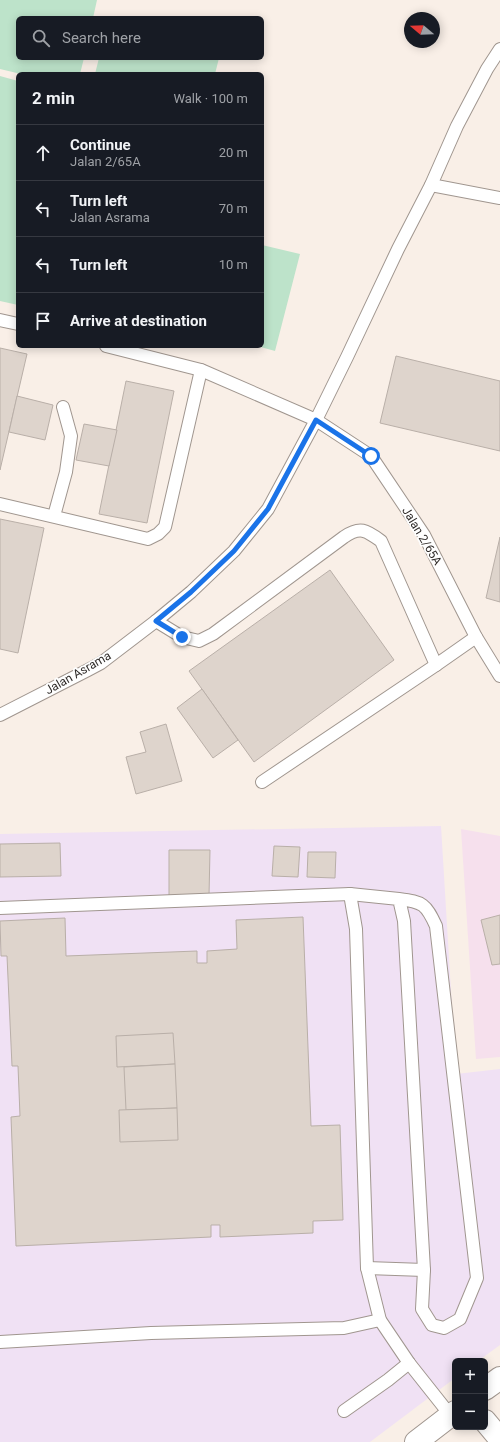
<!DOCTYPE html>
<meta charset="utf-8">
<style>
:root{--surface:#171b24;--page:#20242c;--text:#f1f3f6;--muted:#9ea1a6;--line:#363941}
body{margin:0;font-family:Roboto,sans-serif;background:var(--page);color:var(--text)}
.controls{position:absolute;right:12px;bottom:12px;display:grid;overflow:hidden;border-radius:6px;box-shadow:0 2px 10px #0003}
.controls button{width:36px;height:36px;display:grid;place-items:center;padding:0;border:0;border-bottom:1px solid var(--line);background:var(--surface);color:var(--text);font:20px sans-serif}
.compass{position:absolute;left:404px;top:12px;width:36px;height:36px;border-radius:50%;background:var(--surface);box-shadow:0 2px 10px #0003;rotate:289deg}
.stop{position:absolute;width:12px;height:12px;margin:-9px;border:3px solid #1a73e8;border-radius:50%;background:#fff}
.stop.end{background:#1a73e8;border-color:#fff;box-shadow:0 1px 4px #0008}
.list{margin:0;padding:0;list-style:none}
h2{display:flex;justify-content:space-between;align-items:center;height:52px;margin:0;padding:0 16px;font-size:17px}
h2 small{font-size:13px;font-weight:400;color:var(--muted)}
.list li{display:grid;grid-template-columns:26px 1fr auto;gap:12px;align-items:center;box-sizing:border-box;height:56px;padding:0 16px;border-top:1px solid var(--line)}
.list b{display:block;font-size:15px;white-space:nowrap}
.list p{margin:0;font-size:13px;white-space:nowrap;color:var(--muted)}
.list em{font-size:13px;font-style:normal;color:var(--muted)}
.icon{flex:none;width:22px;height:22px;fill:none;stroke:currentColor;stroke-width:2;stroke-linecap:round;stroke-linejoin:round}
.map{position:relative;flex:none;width:500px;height:1442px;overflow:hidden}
.search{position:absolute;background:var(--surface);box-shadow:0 2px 10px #0003;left:16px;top:16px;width:248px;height:44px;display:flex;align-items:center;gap:10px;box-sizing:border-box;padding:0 14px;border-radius:6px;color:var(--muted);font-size:15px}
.panel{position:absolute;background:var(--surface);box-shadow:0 2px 10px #0003;left:16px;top:72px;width:248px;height:276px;border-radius:6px}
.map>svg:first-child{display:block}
.education{fill:#f6e0ed}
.medical{fill:#f0e1f4}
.green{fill:#bde3ca}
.building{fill:#ded4cc;stroke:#b9afa8}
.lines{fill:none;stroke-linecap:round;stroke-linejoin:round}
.lane-casing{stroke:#a0968f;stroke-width:14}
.street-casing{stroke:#a0968f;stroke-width:24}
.lane{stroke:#fff;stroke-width:12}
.street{stroke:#fff;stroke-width:22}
.route{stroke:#1a73e8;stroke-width:5}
.labels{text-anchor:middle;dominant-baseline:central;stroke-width:3.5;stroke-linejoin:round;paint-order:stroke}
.street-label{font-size:12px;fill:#2e2a28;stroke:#fefefe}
</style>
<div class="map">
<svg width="500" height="1442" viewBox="0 0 500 1442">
<rect width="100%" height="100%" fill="#f9efe7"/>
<polygon class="education" points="461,829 500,836 500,1057 476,1059"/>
<polygon class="medical" points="441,826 456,1074 500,1069 500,1345 478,1361 455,1361 455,1378 370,1442 0,1442 0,834"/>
<g class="green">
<polygon points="0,0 97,0 93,18 18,18 18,58 84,58 80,74 21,74 0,69"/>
<polygon points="99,58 219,58 215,74 95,74"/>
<polygon points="0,76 18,81 18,305 0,301"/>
<polygon points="262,245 300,254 275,351 257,346 262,346"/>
</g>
<g class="building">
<polygon points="0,348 27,354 0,470"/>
<polygon points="396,356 500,381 500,451 380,423"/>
<polygon points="126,381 174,391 147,523 99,514"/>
<polygon points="17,396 53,405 45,440 9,432"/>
<polygon points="84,424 117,430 109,466 76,460"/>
<polygon points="0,519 44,528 18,653 0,649"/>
<polygon points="500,537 500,602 486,598"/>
<polygon points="330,570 394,660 254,762 189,671"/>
<polygon points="202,689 238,740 213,758 177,708"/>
<polygon points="166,724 182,781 136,794 126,757 146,752 140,732"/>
<polygon points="60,843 61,876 0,877 0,844"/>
<polygon points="274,846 300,847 298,877 272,876"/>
<polygon points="169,850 210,850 209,896 169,896"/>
<polygon points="308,852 336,852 335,878 307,877"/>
<polygon points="500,915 500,964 492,965 481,920"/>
<polygon points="303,917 311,1126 340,1125 343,1220 313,1221 313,1233 220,1237 220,1225 211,1225 211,1237 16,1246 11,1117 20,1116 18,1066 12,1066 7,956 1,956 0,921 65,918 66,956 197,951 197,963 207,963 207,951 237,949 236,920"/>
<polygon points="173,1033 175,1064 117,1067 116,1036"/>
<polygon points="175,1064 177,1108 126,1110 124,1067"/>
<polygon points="177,1108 178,1140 120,1142 119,1110"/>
</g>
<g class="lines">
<g class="lane-casing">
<g id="lane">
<polyline points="431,185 500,198"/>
<polyline points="0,320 18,324"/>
<polyline points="106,346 201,370 316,420 371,456 424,535 476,637 500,676"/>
<polyline points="0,504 148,539 158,534 165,527 201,370"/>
<polyline points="54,516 66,472 71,436 63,407"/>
<path d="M156,621L182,637L199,641L213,634L344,537C360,526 366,530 381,541L436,665"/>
<polyline points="0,715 88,670 101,663 156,621 191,592 234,551 268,509 316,420 347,357 398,249 431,185 457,126 487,69 500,49"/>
<polyline points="262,782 436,665 476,637"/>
<polyline points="350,894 356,929 367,1268 380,1320 409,1363 451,1416"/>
<path d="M0,908L350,894L399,899L404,921L424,1270L422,1309L432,1325L444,1328L460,1319L477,1278L436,926C426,904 423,902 399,899"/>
<polyline points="367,1268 424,1270"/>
<polyline points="0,1342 151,1333 344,1328 380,1320"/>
<polyline points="344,1411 388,1380 409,1363"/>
</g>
</g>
<g class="street-casing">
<g id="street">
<polyline points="485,1389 500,1378"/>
<polyline points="485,1421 500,1439"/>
<polyline points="416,1442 455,1412"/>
</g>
</g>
<use href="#lane" class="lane"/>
<use href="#street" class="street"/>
</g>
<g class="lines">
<polyline class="route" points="182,637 156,621 191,592 234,551 268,509 316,420 371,456"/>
</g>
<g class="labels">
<g class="street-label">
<text transform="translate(422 536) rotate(59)">Jalan 2/65A</text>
<text transform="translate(78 673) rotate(-30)">Jalan Asrama</text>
</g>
</g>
</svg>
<div class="controls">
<button>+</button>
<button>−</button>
</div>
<svg class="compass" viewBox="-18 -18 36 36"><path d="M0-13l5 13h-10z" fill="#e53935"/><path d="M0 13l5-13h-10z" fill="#9ea1a6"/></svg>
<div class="stop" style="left:371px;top:456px"></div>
<div class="stop end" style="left:182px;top:637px"></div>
<div class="search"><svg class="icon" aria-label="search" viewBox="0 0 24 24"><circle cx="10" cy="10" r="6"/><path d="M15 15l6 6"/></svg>Search here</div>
<section class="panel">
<h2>2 min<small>Walk · 100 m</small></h2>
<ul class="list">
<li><svg class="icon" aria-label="ahead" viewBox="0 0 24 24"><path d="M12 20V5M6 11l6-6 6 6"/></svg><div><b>Continue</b><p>Jalan 2/65A</p></div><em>20 m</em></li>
<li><svg class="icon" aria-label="left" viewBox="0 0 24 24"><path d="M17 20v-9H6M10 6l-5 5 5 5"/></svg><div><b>Turn left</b><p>Jalan Asrama</p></div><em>70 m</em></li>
<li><svg class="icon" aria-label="left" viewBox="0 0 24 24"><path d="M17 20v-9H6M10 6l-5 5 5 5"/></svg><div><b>Turn left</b></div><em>10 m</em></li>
<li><svg class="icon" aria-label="arrive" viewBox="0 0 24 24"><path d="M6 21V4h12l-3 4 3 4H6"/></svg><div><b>Arrive at destination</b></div></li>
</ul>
</section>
</div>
